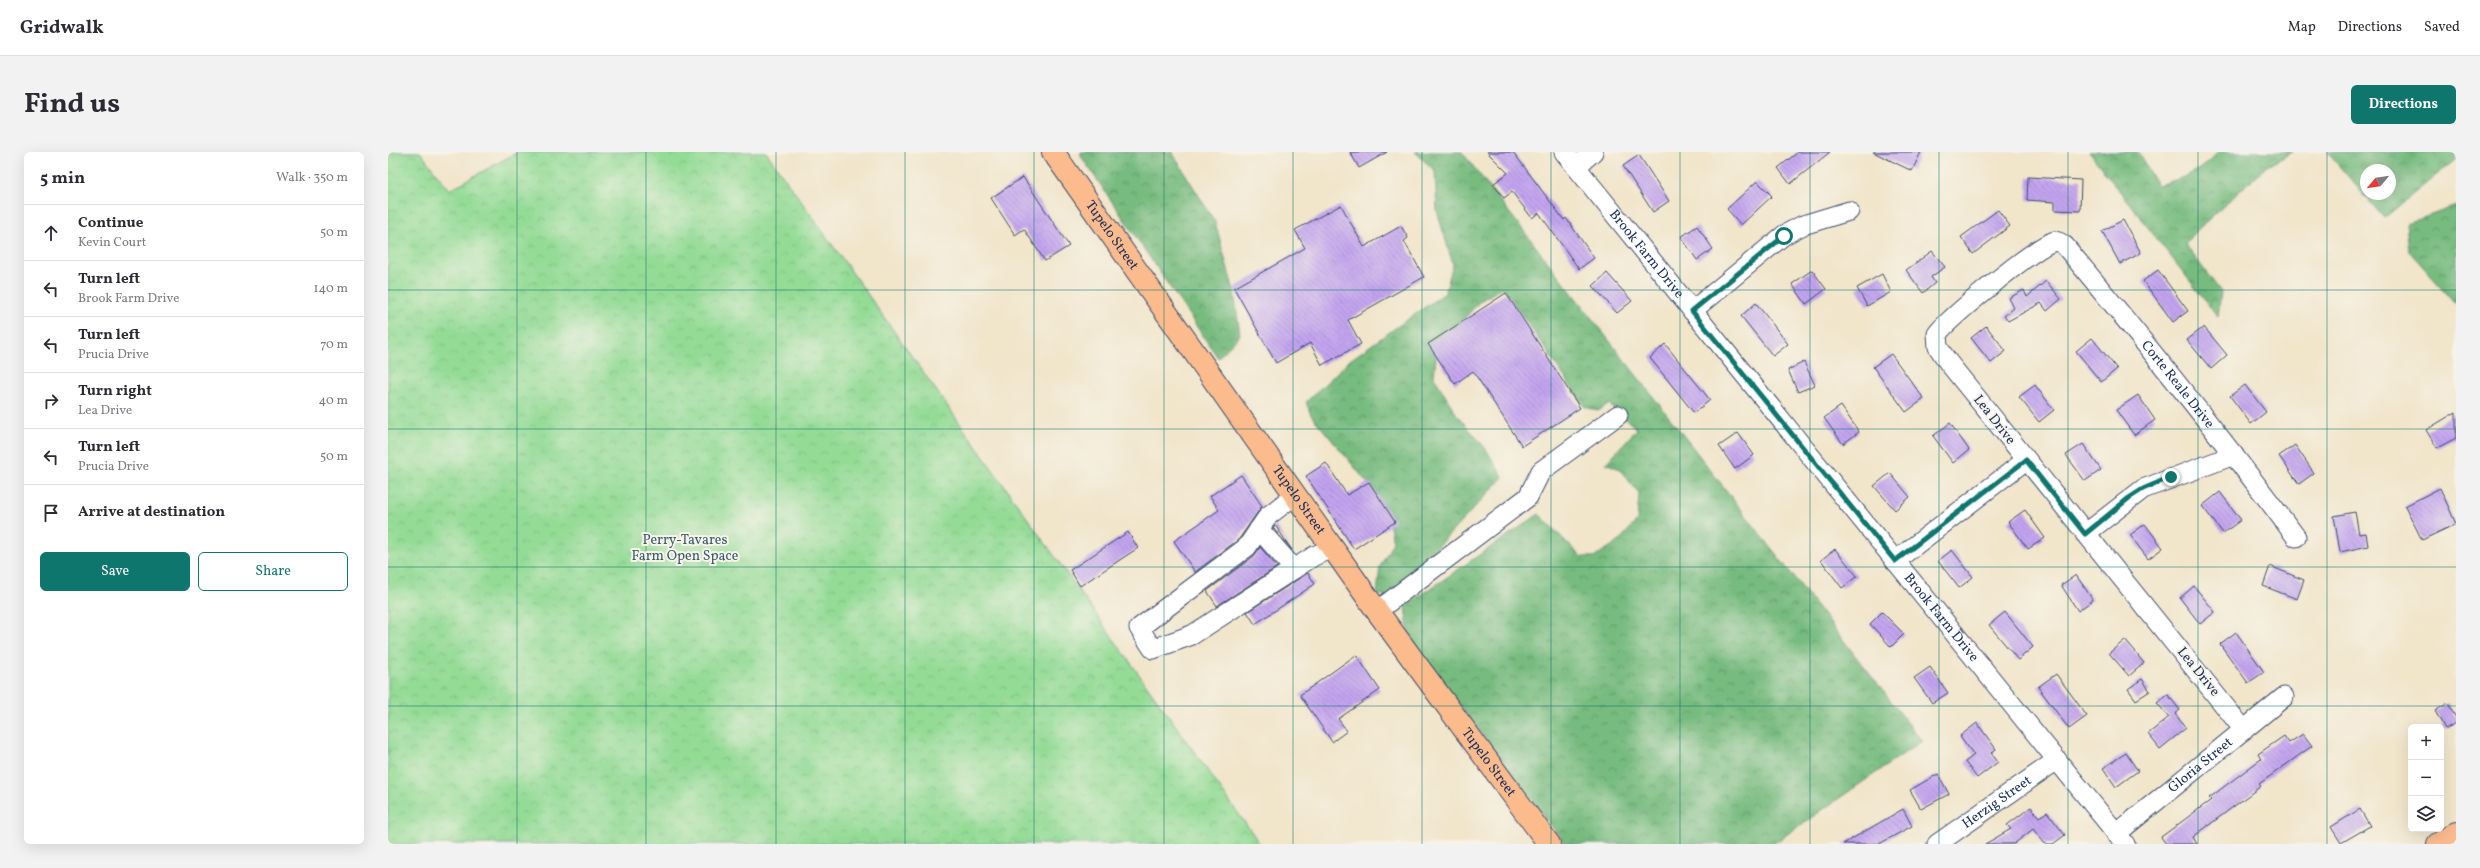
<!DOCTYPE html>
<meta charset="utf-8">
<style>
:root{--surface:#fff;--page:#f2f2f3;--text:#2b2b33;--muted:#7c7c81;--line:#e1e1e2;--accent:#0f766e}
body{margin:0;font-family:Vollkorn,serif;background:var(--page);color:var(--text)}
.controls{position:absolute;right:12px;bottom:12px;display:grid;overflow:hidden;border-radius:6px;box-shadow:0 4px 16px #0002}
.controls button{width:36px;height:36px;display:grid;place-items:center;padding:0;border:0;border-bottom:1px solid var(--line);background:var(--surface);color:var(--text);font:20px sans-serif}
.compass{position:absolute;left:1972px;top:12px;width:36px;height:36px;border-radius:50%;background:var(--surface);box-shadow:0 4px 16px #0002;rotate:241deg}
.stop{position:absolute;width:12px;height:12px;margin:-9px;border:3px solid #0f766e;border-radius:50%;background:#fff}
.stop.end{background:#0f766e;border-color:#fff;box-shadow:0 1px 4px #0008}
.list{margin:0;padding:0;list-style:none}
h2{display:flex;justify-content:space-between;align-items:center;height:52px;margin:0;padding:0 16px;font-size:17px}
h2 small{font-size:13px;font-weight:400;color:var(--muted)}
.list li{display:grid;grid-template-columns:26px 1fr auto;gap:12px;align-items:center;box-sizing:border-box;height:56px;padding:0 16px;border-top:1px solid var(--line)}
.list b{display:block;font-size:15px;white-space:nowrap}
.list p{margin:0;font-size:13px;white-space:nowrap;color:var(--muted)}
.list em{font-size:13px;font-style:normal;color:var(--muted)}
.actions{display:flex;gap:8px;padding:12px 16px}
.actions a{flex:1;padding:9px 0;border:1px solid var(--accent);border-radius:6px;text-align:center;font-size:14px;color:var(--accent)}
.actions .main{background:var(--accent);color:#fff}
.icon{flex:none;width:22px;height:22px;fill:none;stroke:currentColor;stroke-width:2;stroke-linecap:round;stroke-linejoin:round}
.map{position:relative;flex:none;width:2068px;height:692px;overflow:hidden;border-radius:6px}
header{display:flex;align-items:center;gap:24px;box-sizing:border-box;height:56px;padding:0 20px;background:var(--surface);border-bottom:1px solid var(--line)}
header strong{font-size:19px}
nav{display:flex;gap:22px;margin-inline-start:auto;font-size:14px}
.intro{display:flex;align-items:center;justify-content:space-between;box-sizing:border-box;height:96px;padding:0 24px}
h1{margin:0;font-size:28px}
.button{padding:10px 18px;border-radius:6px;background:var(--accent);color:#fff;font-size:14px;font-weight:700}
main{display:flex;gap:24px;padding:0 24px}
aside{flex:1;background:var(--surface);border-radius:6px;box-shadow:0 4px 16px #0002}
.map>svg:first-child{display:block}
.forest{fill:url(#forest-crowns);stroke:#49756e;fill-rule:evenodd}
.park{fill:url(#park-crowns);stroke:#58857a}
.building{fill:url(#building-back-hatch)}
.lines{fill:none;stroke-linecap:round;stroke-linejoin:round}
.minor-casing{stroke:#3b4a6e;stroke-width:21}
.major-casing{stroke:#3b4a6e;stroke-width:24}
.minor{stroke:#fff;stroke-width:19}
.major{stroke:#fbbb8d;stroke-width:22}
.route{stroke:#0f766e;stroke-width:5}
.grid{fill:none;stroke:#0f766e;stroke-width:1;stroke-opacity:0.55}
.labels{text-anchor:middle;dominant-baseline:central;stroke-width:4;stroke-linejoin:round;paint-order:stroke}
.street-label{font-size:14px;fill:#1b2f5e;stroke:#f7f3e8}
.park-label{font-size:14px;fill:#395a6c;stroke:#f7f3e8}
</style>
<header>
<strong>Gridwalk</strong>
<nav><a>Map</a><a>Directions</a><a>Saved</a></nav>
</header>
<div class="intro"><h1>Find us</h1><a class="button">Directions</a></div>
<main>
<aside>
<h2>5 min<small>Walk · 350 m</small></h2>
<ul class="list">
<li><svg class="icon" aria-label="ahead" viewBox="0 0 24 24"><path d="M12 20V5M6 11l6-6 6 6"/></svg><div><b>Continue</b><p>Kevin Court</p></div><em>50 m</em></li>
<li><svg class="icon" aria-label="left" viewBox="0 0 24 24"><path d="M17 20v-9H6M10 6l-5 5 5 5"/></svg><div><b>Turn left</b><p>Brook Farm Drive</p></div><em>140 m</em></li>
<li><svg class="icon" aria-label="left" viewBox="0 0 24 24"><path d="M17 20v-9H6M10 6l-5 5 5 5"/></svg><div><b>Turn left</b><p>Prucia Drive</p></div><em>70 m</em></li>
<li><svg class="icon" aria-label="right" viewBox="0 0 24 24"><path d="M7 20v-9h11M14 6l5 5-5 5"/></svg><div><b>Turn right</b><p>Lea Drive</p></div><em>40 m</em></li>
<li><svg class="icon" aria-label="left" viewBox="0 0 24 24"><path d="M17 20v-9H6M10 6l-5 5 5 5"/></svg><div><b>Turn left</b><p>Prucia Drive</p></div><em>50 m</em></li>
<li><svg class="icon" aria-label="arrive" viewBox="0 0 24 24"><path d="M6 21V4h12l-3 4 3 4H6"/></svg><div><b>Arrive at destination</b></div></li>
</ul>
<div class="actions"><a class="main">Save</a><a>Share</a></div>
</aside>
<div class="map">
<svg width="2068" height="692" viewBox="0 0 2068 692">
<defs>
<pattern id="forest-crowns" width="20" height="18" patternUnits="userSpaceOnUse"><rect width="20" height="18" fill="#77bb7f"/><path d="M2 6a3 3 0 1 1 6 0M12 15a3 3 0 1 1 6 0" fill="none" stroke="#61986b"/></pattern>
<pattern id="park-crowns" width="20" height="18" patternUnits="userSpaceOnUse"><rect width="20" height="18" fill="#94db96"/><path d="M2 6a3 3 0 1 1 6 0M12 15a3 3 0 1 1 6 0" fill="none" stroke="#7fbc84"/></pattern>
<pattern id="building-back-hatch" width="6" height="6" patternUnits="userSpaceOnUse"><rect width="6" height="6" fill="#c3a4ef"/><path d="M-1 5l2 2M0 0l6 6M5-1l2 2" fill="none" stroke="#9e86c5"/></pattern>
</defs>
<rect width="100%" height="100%" fill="#f7f3e8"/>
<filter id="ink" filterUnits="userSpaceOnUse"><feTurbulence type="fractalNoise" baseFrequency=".025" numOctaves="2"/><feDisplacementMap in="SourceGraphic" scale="8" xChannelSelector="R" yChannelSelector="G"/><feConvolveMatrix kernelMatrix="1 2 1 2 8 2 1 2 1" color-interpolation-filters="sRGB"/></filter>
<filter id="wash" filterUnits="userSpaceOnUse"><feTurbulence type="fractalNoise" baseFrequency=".012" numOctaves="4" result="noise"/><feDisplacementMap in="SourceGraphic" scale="16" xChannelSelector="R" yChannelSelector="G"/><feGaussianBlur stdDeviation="0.9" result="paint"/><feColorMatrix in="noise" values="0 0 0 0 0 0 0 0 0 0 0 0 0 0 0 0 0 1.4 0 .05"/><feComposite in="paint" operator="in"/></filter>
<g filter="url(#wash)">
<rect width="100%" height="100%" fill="#f1e5ca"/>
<g class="forest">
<polygon points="693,0 784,0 827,70 846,139 852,183 830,206 693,4"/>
<polygon points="1027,0 1074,0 1534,589 1385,692 1177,692 1021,486 1017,454 1151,362 1193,405 1206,405 1230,390 1249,369 1251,341 1231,317 1218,311 1249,277 1221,252 1210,259 1197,255 1115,135 1092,149 1049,197 1046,225 1069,263 1098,297 1115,325 1003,445 989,442 992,415 1005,390 999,360 983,335 923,263 918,250 962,208 1057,141 1065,113 1049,59 1047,19"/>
<path d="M1701,0H1750L1769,33C1794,27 1813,20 1830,0H1905L1879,14L1806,81L1797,92L1833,140L1830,165Z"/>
<path d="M1939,0H2067V8L1996,66ZM1978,18H2002V42H1978Z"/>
<polygon points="2068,54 2068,152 2021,99 2018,72"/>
</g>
<polygon class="park" points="0,0 32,0 61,38 130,0 378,0 872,692 0,692"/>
<g id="blocks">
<g class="building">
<polygon points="962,0 999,0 971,16"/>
<polygon points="1099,0 1125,0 1176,68 1178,66 1206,106 1191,117 1151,61 1144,66 1124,40 1116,46 1105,32 1120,21"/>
<polygon points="1410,0 1442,0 1402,32 1390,16"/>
<polygon points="1485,0 1533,0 1524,19"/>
<polygon points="1251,3 1281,49 1265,60 1235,14"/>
<polygon points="635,25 681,94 657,109 636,77 627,83 603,46"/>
<polygon points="1640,25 1693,28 1692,59 1667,58 1667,50 1639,48"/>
<polygon points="1369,29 1384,44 1353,73 1339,57"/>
<polygon points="953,53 976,95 1013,74 1020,86 1016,89 1036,125 960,168 973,192 934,213 922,191 888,211 846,136 917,96 907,78"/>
<polygon points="1610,58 1622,74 1585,102 1573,85"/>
<polygon points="1735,68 1753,101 1732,112 1714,79"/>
<polygon points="1309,74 1325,97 1309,108 1293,85"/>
<polygon points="1544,99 1557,115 1543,125 1547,131 1535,141 1518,118"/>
<polygon points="1424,118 1438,137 1418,152 1404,132"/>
<polygon points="1770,118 1800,159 1785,170 1755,129"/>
<polygon points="1219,121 1244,149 1229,161 1205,134"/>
<polygon points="1494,122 1503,140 1479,154 1469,136"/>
<polygon points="1658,129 1673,147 1659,159 1653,151 1620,169 1616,164 1626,156 1621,146 1636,138 1639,145"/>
<polygon points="1118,141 1192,256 1134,294 1085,219 1067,232 1040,192"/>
<polygon points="1368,151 1400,192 1385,204 1353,164"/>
<polygon points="1598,174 1618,199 1603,211 1583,186"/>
<polygon points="1816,175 1839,203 1823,217 1799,188"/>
<polygon points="1704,186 1729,217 1713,230 1688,199"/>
<polygon points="1277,192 1322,248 1306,261 1262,206"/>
<polygon points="1503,202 1536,247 1518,260 1485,215"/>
<polygon points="1416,210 1427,233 1410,240 1400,218"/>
<polygon points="1647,233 1666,258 1651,270 1631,245"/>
<polygon points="1857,233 1878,260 1863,272 1842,244"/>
<polygon points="1750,243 1767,268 1746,283 1728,258"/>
<polygon points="1453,254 1471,280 1455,292 1436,266"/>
<polygon points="2068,260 2068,286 2049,296 2038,278"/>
<polygon points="1562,271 1581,298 1565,311 1545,284"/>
<polygon points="1350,281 1366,303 1347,317 1331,294"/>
<polygon points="1695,292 1713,318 1697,329 1678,303"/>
<polygon points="1907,293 1926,321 1911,332 1891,304"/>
<polygon points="938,311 959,343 981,330 1007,370 966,397 918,324"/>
<polygon points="1502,321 1522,345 1507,358 1486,334"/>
<polygon points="853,323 874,354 851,387 807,420 786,389 831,358 822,344"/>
<polygon points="2052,336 2068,372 2034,388 2017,354"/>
<polygon points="1832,340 1853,368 1835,381 1814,354"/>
<polygon points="1637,358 1657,386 1640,397 1620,370"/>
<polygon points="1967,360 1971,382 1978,381 1980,394 1952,400 1946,364"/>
<polygon points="1757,372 1775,396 1760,407 1742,383"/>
<polygon points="887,373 904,398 885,376"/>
<polygon points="740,380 750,396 692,434 682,418"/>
<polygon points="872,395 889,415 829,454 819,439 866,404"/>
<polygon points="1447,397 1469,424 1454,436 1433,408"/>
<polygon points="1564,398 1585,425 1571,436 1550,409"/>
<polygon points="1882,414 1916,428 1909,447 1875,434"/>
<polygon points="920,421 927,432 867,472 859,460"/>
<polygon points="1688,423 1705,448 1690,459 1673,433"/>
<polygon points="1806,434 1827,460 1812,472 1792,446"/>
<polygon points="1494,460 1516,482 1503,495 1482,472"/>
<polygon points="1617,460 1645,495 1630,508 1601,473"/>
<polygon points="1848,480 1876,520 1860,531 1832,492"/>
<polygon points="1737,488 1756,511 1741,524 1721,501"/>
<polygon points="968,503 992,538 950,567 959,579 944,590 912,543"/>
<polygon points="1542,515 1560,541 1544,551 1526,526"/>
<polygon points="1668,522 1699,564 1681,577 1650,535"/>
<polygon points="1754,527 1762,539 1748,548 1740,537"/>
<polygon points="1780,543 1792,558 1787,562 1798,576 1772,597 1760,582 1781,565 1769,551"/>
<polygon points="2060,551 2068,566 2068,571 2057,577 2047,559"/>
<polygon points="1589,571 1608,597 1603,601 1610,610 1589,626 1577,610 1586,603 1572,584"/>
<polygon points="1915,582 1924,594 1871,632 1873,634 1805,685 1809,692 1778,692 1773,685 1823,648 1821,646 1873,607 1870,602 1896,584 1901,591"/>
<polygon points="1738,601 1750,619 1728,635 1715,616"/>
<polygon points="1550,622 1561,642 1533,657 1522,638"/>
<polygon points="1643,655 1651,665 1659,660 1677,683 1665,692 1657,692 1645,677 1626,692 1597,692 1623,677 1619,673"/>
<polygon points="1515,657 1524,674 1491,692 1455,692"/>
<polygon points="1972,657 1982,674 1953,691 1943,675"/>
</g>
</g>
</g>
<g filter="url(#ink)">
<use href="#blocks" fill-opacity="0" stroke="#3b4a6e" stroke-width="1"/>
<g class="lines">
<g class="minor-casing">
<g id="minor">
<polyline points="1176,0 1188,15 1205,0"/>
<path id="s1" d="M1188,15L1737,692"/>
<polyline points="1304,159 1396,83 1415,73 1461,59"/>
<polyline points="907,343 880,364 859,395 751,476 765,497 804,483 926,404 944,396"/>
<polyline points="871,377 906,417"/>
<polyline points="1697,382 1755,337 1846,303"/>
<polyline points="1507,409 1638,308"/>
<polyline points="989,459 1140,345 1153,319 1230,263"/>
<path id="s2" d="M1856,578L1560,210L1550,195L1549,182C1561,166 1646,96 1664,90C1669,88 1673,91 1677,94C1756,189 1834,286 1908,385"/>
<path id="s3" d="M1728,682L1896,545"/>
<path id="s4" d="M1549,692L1669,608"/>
</g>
</g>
<g class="major-casing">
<g id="major">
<path id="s5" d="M665,0L989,459L1161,692"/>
<polyline points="2050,692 2068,681"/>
</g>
</g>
<use href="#minor" class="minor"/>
<use href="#major" class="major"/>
</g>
</g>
<g class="lines" filter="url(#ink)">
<polyline class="route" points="1396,84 1304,159 1507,409 1638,308 1697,382 1741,346 1755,337 1783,325"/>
</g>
<path class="grid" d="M129,0V692M258,0V692M388,0V692M517,0V692M646,0V692M776,0V692M905,0V692M1034,0V692M1163,0V692M1292,0V692M1422,0V692M1551,0V692M1680,0V692M1810,0V692M1939,0V692M0,138H2068M0,277H2068M0,415H2068M0,554H2068"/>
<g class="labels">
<g class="street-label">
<text stroke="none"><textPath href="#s5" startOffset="102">Tupelo Street</textPath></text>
<text stroke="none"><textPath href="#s1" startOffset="112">Brook Farm Drive</textPath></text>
<text stroke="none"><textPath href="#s2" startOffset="844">Corte Reale Drive</textPath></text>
<text transform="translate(1606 268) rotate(52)">Lea Drive</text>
<text stroke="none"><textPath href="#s5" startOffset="426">Tupelo Street</textPath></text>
<text stroke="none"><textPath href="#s1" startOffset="580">Brook Farm Drive</textPath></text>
<text transform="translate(1810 520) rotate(51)">Lea Drive</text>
<text stroke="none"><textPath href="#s5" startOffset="750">Tupelo Street</textPath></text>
<text stroke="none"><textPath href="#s3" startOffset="109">Gloria Street</textPath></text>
<text stroke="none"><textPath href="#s4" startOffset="73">Herzig Street</textPath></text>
</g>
<g class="park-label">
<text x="297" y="388">Perry-Tavares<tspan x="297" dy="16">Farm Open Space</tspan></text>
</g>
</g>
</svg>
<div class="controls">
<button>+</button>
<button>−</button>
<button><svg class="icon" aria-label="layers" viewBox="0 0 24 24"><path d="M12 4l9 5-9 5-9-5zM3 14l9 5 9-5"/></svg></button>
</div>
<svg class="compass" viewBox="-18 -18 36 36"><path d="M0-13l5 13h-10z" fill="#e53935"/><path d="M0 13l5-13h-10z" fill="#7c7c81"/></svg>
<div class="stop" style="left:1396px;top:84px"></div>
<div class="stop end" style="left:1783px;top:325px"></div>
</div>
</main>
